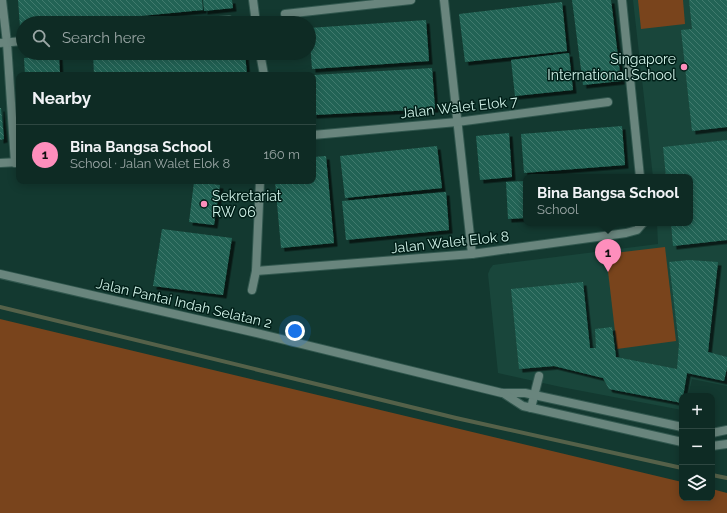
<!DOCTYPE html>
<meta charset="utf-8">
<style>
:root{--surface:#0e2b24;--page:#17332c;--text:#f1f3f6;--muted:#9ba7a6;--line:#2e4741;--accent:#fe8ebc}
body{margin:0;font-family:Raleway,sans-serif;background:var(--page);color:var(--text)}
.controls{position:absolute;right:12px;bottom:12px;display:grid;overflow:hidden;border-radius:8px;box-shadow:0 2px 10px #0003}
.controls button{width:36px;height:36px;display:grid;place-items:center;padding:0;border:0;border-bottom:1px solid var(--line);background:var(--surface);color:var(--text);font:20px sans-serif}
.you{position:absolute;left:295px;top:331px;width:14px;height:14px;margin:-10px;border:3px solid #fff;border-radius:50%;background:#1a73e8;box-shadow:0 0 0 6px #1a73e833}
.badge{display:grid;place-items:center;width:26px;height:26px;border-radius:50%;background:var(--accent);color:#111;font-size:13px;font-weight:700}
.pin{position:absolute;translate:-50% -33px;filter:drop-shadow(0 1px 2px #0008)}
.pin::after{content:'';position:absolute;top:21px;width:14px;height:12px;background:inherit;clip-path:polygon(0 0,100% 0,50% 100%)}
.popup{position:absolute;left:523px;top:174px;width:170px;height:52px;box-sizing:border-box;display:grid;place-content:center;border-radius:8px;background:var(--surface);filter:drop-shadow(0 1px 3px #0005);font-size:13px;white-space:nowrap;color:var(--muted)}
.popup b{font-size:15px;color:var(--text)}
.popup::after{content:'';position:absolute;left:50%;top:100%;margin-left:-8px;border:8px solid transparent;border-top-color:var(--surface)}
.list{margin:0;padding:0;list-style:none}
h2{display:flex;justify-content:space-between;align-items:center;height:52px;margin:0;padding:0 16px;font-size:17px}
h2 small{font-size:13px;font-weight:400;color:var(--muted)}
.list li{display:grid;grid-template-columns:26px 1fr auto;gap:12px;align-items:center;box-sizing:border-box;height:60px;padding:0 16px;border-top:1px solid var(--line)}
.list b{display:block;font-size:15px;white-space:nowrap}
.list p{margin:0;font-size:13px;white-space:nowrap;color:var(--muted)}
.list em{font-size:13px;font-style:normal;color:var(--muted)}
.icon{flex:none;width:22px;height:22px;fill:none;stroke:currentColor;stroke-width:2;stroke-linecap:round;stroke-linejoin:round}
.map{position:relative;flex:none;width:727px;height:513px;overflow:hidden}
.search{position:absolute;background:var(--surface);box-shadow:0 2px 10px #0003;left:16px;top:16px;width:300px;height:44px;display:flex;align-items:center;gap:10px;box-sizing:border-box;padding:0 14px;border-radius:22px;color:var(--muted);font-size:15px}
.panel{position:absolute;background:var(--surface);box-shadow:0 2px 10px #0003;left:16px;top:72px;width:300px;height:112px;border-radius:8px}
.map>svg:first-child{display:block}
.built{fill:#19463b}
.grass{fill:#79441c}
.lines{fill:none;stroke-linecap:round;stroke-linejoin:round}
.stream{stroke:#556149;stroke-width:4}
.building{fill:url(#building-back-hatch);filter:url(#shadow)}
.service-casing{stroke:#31574e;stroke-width:10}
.minor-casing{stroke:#31574e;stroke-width:10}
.service{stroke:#69857d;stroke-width:8}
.minor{stroke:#69857d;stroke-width:8}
.poi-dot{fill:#fe8ebc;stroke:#011f18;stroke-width:1.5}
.labels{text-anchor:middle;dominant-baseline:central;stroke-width:3;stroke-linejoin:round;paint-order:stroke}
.poi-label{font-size:14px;fill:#d1f3e9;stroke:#011f18;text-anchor:end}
.street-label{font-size:14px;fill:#d1f3e9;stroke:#011f18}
</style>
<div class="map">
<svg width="727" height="513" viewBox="0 0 727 513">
<defs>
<pattern id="building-back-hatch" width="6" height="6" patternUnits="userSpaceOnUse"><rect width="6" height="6" fill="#226354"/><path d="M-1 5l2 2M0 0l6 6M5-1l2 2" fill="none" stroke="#417a6d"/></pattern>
<filter id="shadow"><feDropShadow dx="3.5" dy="3.5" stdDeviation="0" flood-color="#0009"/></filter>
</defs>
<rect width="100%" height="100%" fill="#133930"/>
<polygon class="built" points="633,0 727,0 727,386 692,379 688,396 682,396 682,410 561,387 498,373 488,274 490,269 493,265 658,244 657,223 690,223 690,177 653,177"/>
<g class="grass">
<polygon points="638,0 683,0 685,24 641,29"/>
<polygon points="665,247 676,341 617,349 606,254"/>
<polygon points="0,319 682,482 682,498 712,498 712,489 727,493 727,513 0,513"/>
</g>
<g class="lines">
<g class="stream">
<polyline points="0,307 456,418 682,468"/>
<polyline points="712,475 727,478"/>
</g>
</g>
<g class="building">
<polygon points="18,0 202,0 203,10 67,23 23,23 23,27 20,27"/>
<polygon points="203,0 232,0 233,8 204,11"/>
<polygon points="572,0 611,0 621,81 583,85"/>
<polygon points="689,0 727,0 727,127 692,131 681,30 692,29"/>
<polygon points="562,2 567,51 465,62 459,14"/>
<polygon points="426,20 429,61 312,69 309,28"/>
<polygon points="93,53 245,53 247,75 94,75"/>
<polygon points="569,53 573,90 515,96 511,60"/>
<polygon points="59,56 60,75 25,75 24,58"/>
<polygon points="432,68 435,109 313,115 313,75"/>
<polygon points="0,108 1,108 4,139 0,140"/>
<polygon points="622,126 625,165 524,173 521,134"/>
<polygon points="509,133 512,177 480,180 476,136"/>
<polygon points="727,140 727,240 673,246 671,223 690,223 690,177 666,177 663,147"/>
<polygon points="437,146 442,188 345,198 340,156"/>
<polygon points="326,156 334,243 281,248 275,181 313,181 313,157"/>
<polygon points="525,181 526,218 508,219 506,182"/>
<polygon points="194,182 220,185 214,225 189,222"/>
<polygon points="446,192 449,230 346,240 342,201"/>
<polygon points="162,229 232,238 223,295 153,286"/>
<polygon points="689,260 718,262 708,352 727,357 727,368 724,381 687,373 682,403 609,389 603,378 554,366 519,369 511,289 583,282 590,348 596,348 595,329 612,327 616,357 677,369 679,344 669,262"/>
</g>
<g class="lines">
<g class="service-casing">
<polyline id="service" points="531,408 539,376"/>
</g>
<g class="minor-casing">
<g id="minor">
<polyline points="2,0 7,43 15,163"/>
<polyline points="253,0 256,23"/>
<polyline points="444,0 472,254"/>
<polyline points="622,0 640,177"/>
<polyline points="285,14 411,0"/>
<polyline points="199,23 229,20"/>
<polyline points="0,43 23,41"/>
<polyline points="260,53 264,75"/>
<polyline points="313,135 457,122 608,102"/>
<polyline points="0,163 19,162"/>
<polyline points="256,271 472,254 626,233 637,230 643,223"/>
<polyline points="0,274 248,331 502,393 525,393 682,427"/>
<polyline points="252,290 256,271 260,181"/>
<polyline points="503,393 523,406 682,442"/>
<polyline points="712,433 727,430"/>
<polyline points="712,446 727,444"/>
</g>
</g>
<use href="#service" class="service"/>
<use href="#minor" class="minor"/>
</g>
<g class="poi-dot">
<circle cx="684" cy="67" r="4"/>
<circle cx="204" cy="204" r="4"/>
</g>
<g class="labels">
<g class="poi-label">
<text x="676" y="59">Singapore<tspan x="676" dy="16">International School</tspan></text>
<text x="212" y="196" text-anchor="start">Sekretariat<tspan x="212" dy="16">RW 06</tspan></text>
</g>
<g class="street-label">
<text transform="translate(459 107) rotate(-6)">Jalan Walet Elok 7</text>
<text transform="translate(450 242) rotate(-6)">Jalan Walet Elok 8</text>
<text transform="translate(184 303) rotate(13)">Jalan Pantai Indah Selatan 2</text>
</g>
</g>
</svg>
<div class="controls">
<button>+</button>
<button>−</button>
<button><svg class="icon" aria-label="layers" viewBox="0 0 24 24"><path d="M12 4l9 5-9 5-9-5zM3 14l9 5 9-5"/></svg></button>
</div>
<div class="you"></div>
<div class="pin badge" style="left:608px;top:272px">1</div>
<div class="popup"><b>Bina Bangsa School</b>School</div>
<div class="search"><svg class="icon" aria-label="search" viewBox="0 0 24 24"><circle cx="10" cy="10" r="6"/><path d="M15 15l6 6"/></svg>Search here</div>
<section class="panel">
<h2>Nearby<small></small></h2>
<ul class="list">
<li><span class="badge">1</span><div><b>Bina Bangsa School</b><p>School · Jalan Walet Elok 8</p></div><em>160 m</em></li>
</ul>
</section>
</div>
